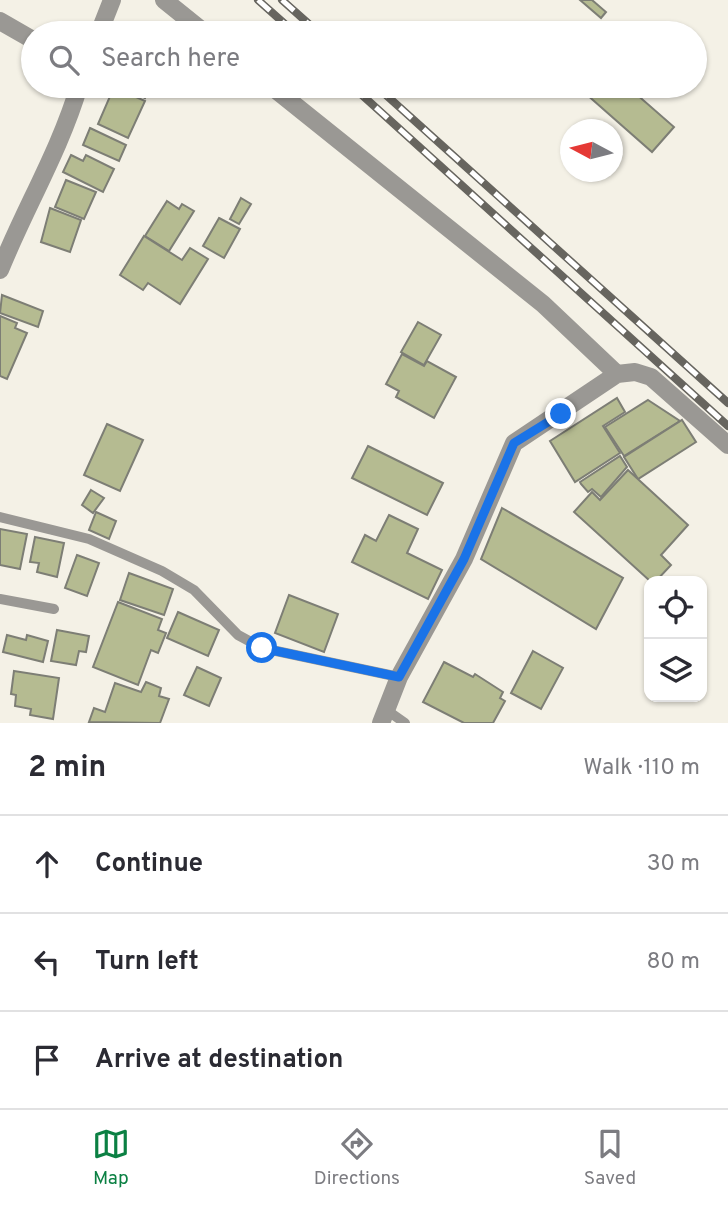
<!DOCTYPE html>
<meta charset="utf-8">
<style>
:root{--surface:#fff;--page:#f2f2f3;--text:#2b2b33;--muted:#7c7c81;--line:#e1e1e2;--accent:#0b8043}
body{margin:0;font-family:Overpass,sans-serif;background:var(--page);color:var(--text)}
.controls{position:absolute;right:21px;bottom:21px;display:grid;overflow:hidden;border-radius:14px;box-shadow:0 2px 5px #0004}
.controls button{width:63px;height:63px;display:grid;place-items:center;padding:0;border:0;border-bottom:2px solid var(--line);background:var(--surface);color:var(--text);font:35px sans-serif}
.compass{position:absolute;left:560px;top:119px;width:63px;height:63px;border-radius:50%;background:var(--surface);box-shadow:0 2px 5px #0004;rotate:277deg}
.stop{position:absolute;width:21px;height:21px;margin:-16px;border:5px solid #1a73e8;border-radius:50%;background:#fff}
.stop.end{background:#1a73e8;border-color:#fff;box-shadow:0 2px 7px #0008}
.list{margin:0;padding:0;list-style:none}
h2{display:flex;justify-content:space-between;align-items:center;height:91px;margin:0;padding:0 28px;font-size:30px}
h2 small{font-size:23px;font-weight:400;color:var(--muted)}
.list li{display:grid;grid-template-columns:46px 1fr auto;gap:21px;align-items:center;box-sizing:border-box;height:98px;padding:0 28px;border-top:2px solid var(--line)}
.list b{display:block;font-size:26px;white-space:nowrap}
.list em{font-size:23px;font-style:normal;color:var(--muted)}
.icon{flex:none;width:38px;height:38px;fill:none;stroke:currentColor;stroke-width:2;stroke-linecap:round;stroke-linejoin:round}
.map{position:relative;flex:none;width:728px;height:723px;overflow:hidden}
.search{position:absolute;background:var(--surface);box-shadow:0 2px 5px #0004;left:21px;right:21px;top:21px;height:77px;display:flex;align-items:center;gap:18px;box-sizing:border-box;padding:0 24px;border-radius:38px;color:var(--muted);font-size:26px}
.sheet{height:385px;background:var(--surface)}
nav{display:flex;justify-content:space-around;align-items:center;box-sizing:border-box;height:98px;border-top:2px solid var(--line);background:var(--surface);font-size:19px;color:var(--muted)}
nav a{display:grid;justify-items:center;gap:4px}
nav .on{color:var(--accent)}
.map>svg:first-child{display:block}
.building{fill:#b5bb91;stroke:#7d7e75;stroke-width:2}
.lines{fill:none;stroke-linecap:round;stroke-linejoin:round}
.service{stroke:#9a9894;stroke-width:10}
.minor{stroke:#9a9894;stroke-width:18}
.rail-casing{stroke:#67655f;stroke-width:8}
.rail{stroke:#fff;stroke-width:5;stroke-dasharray:16;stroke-linecap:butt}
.route{stroke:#1a73e8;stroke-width:9}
</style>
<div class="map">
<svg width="728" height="723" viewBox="0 0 728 723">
<rect width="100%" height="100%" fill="#f4f1e6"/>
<g class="building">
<polygon points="580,0 592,0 606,12 601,18"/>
<polygon points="124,86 151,86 145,98"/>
<polygon points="577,86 627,86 674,127 652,152"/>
<polygon points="114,87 145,101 128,138 98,124"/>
<polygon points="90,128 126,145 119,161 83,145"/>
<polygon points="71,155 83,161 86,155 114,169 103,192 63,172"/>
<polygon points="66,180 96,192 84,219 55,207"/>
<polygon points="241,198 251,204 239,224 230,219"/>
<polygon points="167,201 179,209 182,204 194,211 169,251 145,236"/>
<polygon points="50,208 81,220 70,252 41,242"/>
<polygon points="219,218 240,229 224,258 203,246"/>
<polygon points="144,236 182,260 190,248 208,259 180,304 148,283 143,290 120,275"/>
<polygon points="2,295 43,311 38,327 0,313"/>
<polygon points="0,316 17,323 15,328 27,333 7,379 0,376"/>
<polygon points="418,322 441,335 424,365 401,352"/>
<polygon points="402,354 424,366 427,361 456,377 434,418 396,397 399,391 386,384"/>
<polygon points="617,398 625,412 603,426 620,453 575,482 550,441"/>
<polygon points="648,400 680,421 624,456 605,427"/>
<polygon points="682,420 696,442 638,479 624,457"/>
<polygon points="107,424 143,440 120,491 84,475"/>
<polygon points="368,446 443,483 427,515 352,478"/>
<polygon points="620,456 627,467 601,497 592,489 588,492 581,484 580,482"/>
<polygon points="628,470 688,525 661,555 671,565 656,581 650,581 574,512 592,492 600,500"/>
<polygon points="91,490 104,498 93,513 82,505"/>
<polygon points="502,508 623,578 596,629 481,559"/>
<polygon points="96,512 116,521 109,539 89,530"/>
<polygon points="389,515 418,529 407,553 442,570 428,599 352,562 365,535 376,541"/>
<polygon points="0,529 27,534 20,569 0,565"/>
<polygon points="35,537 64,543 57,577 37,572 39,563 30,562"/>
<polygon points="77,555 99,563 87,596 65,588"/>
<polygon points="129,573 173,589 164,615 120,600"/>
<polygon points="289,595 338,614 324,652 275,633"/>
<polygon points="118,602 162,619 158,630 166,633 158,653 151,650 138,685 93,667"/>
<polygon points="178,612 219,630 208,656 167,638"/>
<polygon points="57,630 89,636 86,652 79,651 76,665 51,661"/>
<polygon points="7,635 26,640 27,635 48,641 43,662 3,652"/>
<polygon points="533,651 563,668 541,709 511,693"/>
<polygon points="444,662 473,677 475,674 503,692 500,698 505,701 493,723 464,723 423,702"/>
<polygon points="197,667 221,678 209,706 184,695"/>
<polygon points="14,671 59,678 53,719 30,715 31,709 15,706 16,695 11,694"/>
<polygon points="146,682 161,688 159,696 169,699 160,723 89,722 94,708 105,712 115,683 141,692"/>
</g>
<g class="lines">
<g class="service">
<polyline points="0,517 89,539 162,571 194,590 238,635 262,648 399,677"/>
<polyline points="0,599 54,609"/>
<polyline points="388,711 405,723"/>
</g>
<g class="minor">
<polyline points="164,0 205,33"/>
<polyline points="0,21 33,40"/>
<polyline points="99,33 112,0"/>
<polyline points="271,86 543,304 617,374"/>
<path d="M0,270C25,208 60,150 79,86"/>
<polyline points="381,723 399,677 464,559 514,443 617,374 635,372 651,377 728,445"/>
</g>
<g class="rail-casing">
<g id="rail">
<polyline points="258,0 295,33"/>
<polyline points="282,0 319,33"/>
<polyline points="352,86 728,426"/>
<polyline points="376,86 728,403"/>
</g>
</g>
<use href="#rail" class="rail"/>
</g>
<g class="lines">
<polyline class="route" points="262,648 399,677 464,559 514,443 561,414"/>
</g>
</svg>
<div class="controls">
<button><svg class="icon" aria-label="locate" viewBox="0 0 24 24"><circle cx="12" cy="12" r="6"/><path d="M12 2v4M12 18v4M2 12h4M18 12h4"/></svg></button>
<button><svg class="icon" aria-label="layers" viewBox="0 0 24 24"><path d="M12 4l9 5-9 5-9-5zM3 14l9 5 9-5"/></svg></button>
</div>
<svg class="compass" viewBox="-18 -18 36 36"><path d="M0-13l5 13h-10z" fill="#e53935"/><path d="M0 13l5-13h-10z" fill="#7c7c81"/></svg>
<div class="stop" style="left:262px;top:648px"></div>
<div class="stop end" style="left:561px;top:414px"></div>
<div class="search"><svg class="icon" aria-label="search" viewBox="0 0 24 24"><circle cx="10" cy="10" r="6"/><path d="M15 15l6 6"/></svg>Search here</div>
</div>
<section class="sheet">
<h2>2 min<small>Walk · 110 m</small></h2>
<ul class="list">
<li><svg class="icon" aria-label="ahead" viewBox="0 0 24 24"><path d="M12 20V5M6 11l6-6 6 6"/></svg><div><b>Continue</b></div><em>30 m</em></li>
<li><svg class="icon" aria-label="left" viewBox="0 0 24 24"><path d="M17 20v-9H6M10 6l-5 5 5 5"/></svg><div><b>Turn left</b></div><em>80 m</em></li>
<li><svg class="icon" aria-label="arrive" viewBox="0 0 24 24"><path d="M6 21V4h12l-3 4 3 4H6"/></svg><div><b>Arrive at destination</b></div></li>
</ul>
</section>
<nav>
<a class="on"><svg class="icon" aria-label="map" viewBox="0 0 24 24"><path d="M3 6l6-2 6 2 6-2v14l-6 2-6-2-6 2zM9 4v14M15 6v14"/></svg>Map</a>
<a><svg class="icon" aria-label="directions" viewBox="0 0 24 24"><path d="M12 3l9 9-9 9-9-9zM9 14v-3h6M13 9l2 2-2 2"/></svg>Directions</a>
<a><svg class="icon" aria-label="saved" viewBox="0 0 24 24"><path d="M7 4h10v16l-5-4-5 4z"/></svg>Saved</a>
</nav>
